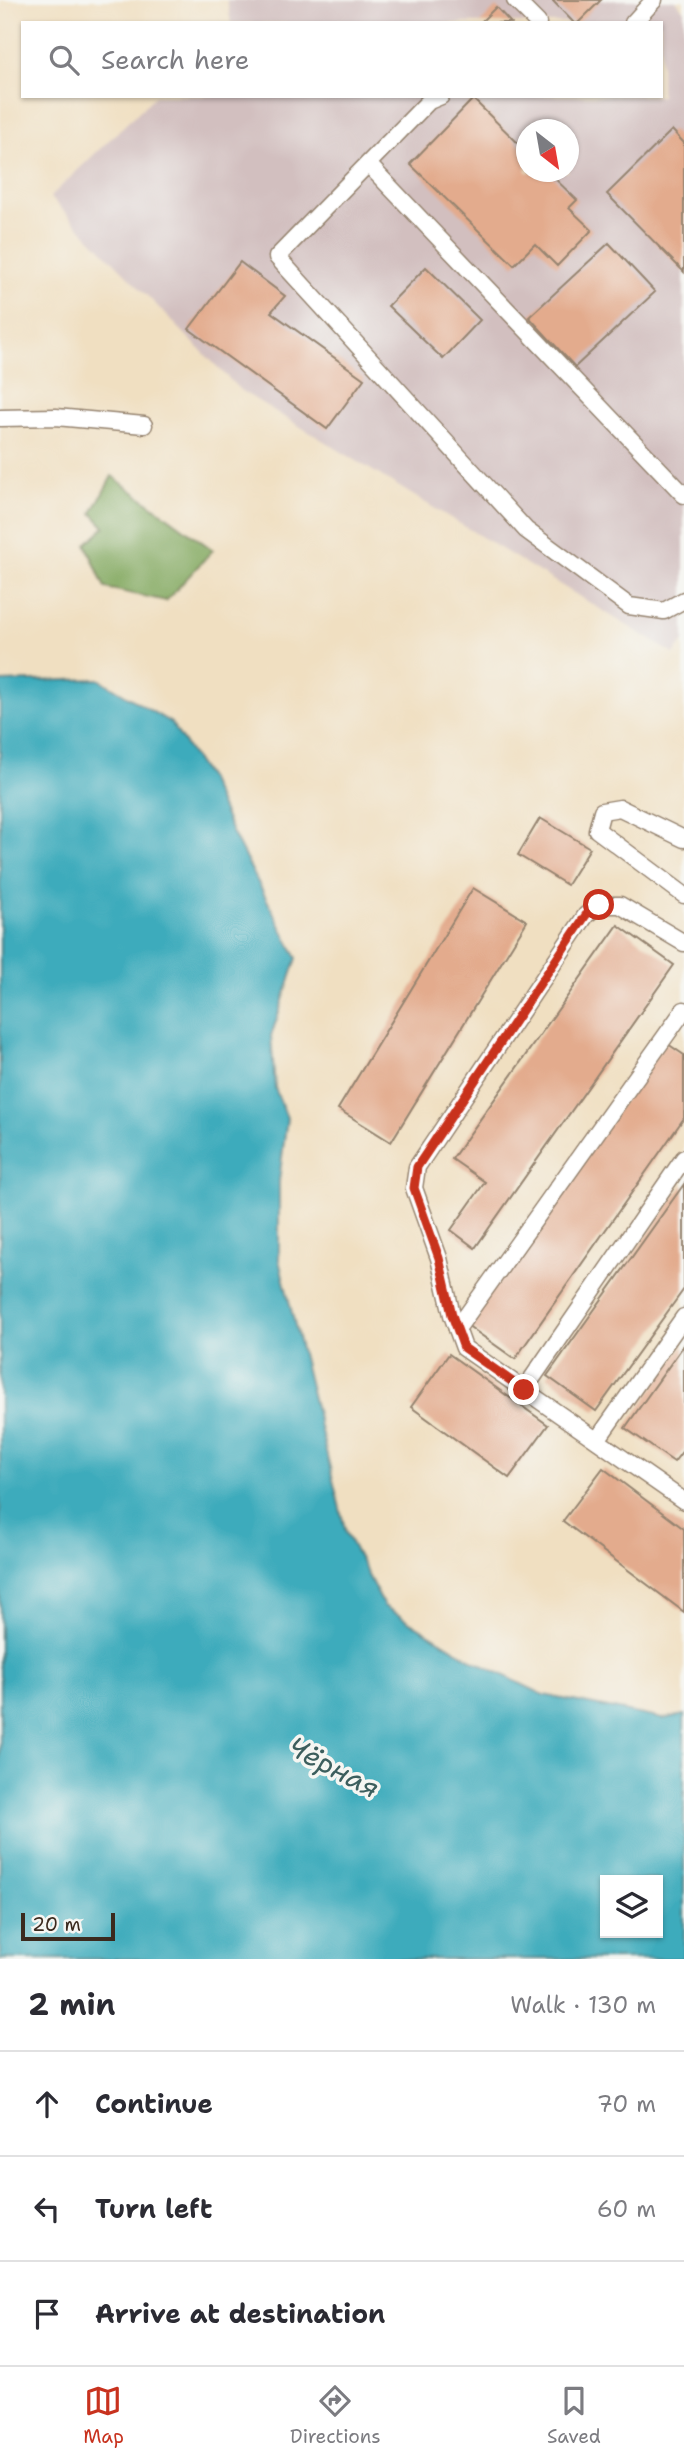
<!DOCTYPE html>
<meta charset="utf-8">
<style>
:root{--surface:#fff;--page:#f7f7f7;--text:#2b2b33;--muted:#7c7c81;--line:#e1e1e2;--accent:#c8321e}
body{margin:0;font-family:"Shantell Sans",sans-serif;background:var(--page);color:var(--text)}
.controls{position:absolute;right:21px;bottom:21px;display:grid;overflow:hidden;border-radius:0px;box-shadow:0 2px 5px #0004}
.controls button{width:63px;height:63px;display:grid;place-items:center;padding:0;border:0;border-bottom:2px solid var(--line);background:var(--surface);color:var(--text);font:35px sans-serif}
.compass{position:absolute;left:516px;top:119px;width:63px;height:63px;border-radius:50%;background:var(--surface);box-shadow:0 2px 5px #0004;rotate:149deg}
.scale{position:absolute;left:21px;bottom:18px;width:94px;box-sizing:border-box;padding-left:7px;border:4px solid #3b2a1e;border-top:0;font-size:19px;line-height:24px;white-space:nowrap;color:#3b2a1e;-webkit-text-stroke:5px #f6f6f2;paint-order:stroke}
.stop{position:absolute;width:21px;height:21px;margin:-16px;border:5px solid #c8321e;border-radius:50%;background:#fff}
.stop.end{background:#c8321e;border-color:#fff;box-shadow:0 2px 7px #0008}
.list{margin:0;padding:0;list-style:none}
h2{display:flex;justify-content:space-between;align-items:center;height:91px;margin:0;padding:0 28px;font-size:30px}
h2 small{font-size:23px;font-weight:400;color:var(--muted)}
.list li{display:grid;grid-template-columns:46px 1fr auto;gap:21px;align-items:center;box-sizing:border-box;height:105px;padding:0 28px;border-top:2px solid var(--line)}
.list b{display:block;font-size:26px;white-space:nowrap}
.list em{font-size:23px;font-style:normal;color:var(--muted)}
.icon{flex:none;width:38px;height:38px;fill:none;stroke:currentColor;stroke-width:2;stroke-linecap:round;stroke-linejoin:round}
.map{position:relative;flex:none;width:684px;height:1959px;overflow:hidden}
.search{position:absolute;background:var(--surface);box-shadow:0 2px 5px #0004;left:21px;right:21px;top:21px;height:77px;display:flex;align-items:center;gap:18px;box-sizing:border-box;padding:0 24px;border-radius:0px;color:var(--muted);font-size:26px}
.sheet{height:406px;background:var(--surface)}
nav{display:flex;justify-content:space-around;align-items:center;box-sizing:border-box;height:98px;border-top:2px solid var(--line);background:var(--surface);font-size:19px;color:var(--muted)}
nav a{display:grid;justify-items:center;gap:4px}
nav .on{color:var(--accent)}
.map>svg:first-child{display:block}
.industrial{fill:#d2bfbf;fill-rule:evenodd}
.forest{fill:#82a85e;stroke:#5e693e;stroke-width:2}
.water{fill:#3eabbc;stroke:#3c6a6d;stroke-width:2;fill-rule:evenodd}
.building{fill:#e3ab8d}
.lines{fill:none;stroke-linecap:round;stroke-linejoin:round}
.service-casing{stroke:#968470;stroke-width:19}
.service{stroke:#fff;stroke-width:16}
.route{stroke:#c8321e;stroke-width:9}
.labels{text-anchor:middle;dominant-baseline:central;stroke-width:7;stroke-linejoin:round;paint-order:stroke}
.water-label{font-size:28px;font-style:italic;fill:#3c5e5d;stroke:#f6f6f2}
</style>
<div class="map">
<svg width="684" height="1959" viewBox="0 0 684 1959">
<rect width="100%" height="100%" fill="#f6f6f2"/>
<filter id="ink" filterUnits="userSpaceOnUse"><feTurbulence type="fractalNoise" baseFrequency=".0143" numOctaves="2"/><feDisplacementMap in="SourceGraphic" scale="14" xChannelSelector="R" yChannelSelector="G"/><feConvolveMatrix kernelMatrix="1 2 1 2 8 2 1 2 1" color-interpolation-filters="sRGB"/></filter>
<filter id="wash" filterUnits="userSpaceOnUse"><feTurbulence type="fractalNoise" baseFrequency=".00686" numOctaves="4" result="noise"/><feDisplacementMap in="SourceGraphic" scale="28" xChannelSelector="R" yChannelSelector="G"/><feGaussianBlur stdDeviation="1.57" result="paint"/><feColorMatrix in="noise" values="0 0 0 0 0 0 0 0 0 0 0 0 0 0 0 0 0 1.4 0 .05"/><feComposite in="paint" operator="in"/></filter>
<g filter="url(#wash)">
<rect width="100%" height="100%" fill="#f0dfc1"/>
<path class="industrial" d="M227,0H676L684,11V641L674,654L240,390L50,197L155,96H661V23H231ZM526,130H568V172H526Z"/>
<polygon class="forest" points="112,476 213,550 166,601 105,588 86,544 105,527 92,513"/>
<path class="water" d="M99,679L171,723L209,780L232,832L297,958L271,1036L275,1088L287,1118L279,1181V1260L346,1533L384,1606L474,1661L544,1695L663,1719L684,1715V1959H0V682ZM605,1880H658V1933H605Z"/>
<g id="blocks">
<g class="building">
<polygon points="552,0 601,0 578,23 574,23"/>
<polygon points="496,7 511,23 480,23"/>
<polygon points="473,99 526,151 526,172 548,172 577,200 569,208 592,230 557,266 535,244 514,265 410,164"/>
<polygon points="672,130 684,143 684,272 607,194"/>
<polygon points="609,243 655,292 575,367 529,317"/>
<polygon points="240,262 285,296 271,312 364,379 327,429 189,329"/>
<polygon points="426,267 480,320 443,359 388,306"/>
<polygon points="540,818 590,848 567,885 518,855"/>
<polygon points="473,888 527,921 391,1142 338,1109"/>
<polygon points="618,925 674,965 475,1248 451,1230 485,1182 452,1159"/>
<polygon points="665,1042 684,1055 684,1118 515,1359 467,1325"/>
<polygon points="684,1184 684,1289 596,1411 547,1376"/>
<polygon points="684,1345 684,1449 674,1462 625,1428"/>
<polygon points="449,1354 548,1425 509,1478 411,1407"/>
<polygon points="603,1468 684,1529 684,1612 563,1521"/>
</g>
</g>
</g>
<g filter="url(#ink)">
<use href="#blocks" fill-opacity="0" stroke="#968470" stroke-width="2"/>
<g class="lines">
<g class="service-casing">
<g id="service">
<polyline points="515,0 538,23"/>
<polyline points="633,23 654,0"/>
<polyline points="441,96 429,101 277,257 526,530 629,606 664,611 684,600"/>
<polyline points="368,164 684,495"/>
<polyline points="0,418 56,417 144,425"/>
<polyline points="684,839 620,808 602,811 597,830 684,895"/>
<polyline points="684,943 620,905 599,905 586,915 417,1167 414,1188 439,1258 452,1315 464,1348 684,1501"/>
<polyline points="457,1329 684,1010"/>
<polyline points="524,1390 684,1158"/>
<polyline points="597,1440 684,1317"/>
</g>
</g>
<use href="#service" class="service"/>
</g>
</g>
<g class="lines" filter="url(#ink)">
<polyline class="route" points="524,1390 464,1348 452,1315 439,1258 414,1188 417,1167 586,915 599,905"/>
</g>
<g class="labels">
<g class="water-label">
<text transform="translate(334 1767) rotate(28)">Чёрная</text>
</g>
</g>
</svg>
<div class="controls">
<button><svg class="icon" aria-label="layers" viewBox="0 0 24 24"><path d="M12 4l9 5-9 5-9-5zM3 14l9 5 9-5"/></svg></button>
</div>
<svg class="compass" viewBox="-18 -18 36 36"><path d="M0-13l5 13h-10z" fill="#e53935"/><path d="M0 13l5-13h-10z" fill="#7c7c81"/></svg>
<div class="scale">20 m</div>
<div class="stop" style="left:599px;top:905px"></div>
<div class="stop end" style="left:524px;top:1390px"></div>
<div class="search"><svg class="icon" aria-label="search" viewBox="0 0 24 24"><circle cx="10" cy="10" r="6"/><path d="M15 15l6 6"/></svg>Search here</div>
</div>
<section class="sheet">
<h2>2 min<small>Walk · 130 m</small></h2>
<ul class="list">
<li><svg class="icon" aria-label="ahead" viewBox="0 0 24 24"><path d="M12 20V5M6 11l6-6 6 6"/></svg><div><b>Continue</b></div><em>70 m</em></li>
<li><svg class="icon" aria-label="left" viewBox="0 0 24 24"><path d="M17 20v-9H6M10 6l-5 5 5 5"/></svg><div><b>Turn left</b></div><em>60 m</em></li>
<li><svg class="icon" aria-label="arrive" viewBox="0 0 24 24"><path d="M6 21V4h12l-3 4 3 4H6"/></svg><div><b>Arrive at destination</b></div></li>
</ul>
</section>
<nav>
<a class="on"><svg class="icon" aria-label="map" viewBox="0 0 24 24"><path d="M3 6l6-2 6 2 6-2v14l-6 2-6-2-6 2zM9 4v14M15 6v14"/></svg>Map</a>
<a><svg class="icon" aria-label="directions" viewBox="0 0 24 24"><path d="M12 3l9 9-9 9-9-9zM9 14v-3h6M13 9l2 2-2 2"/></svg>Directions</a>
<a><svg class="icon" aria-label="saved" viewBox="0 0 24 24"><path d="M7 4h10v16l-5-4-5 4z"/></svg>Saved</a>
</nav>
